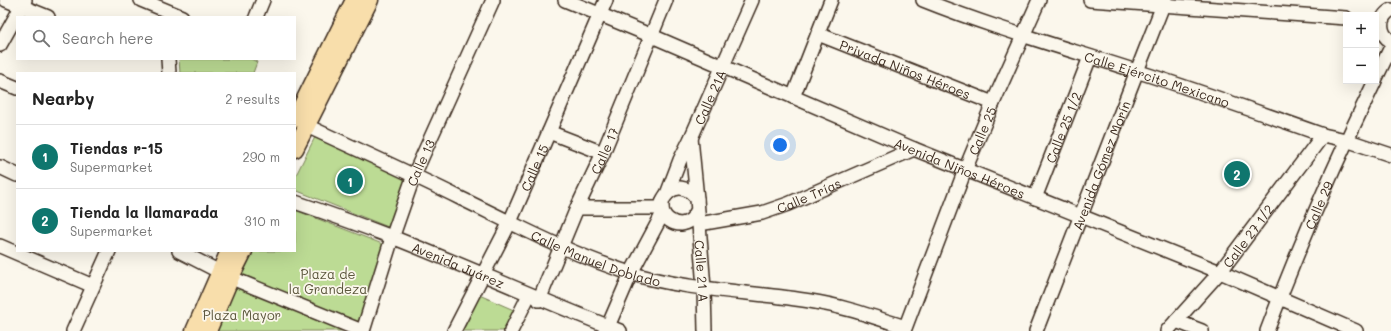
<!DOCTYPE html>
<meta charset="utf-8">
<style>
:root{--surface:#fff;--page:#f6f6f6;--text:#222;--muted:#767676;--line:#e0e0e0;--accent:#0f766e}
body{margin:0;font-family:Mali,sans-serif;background:var(--page);color:var(--text)}
.controls{position:absolute;right:12px;top:12px;display:grid;overflow:hidden;border-radius:0px;box-shadow:0 4px 16px #0002}
.controls button{width:36px;height:36px;display:grid;place-items:center;padding:0;border:0;border-bottom:1px solid var(--line);background:var(--surface);color:var(--text);font:20px sans-serif}
.you{position:absolute;left:780px;top:145px;width:14px;height:14px;margin:-10px;border:3px solid #fff;border-radius:50%;background:#1a73e8;box-shadow:0 0 0 6px #1a73e833}
.badge{display:grid;place-items:center;width:26px;height:26px;border-radius:50%;background:var(--accent);color:#fff;font-size:13px;font-weight:700}
.pin{position:absolute;translate:-50% -50%;border:2px solid #fff;box-shadow:0 1px 4px #0006}
.list{margin:0;padding:0;list-style:none}
h2{display:flex;justify-content:space-between;align-items:center;height:52px;margin:0;padding:0 16px;font-size:17px}
h2 small{font-size:13px;font-weight:400;color:var(--muted)}
.list li{display:grid;grid-template-columns:26px 1fr auto;gap:12px;align-items:center;box-sizing:border-box;height:64px;padding:0 16px;border-top:1px solid var(--line)}
.list b{display:block;font-size:15px;white-space:nowrap}
.list p{margin:0;font-size:13px;white-space:nowrap;color:var(--muted)}
.list em{font-size:13px;font-style:normal;color:var(--muted)}
.icon{flex:none;width:22px;height:22px;fill:none;stroke:currentColor;stroke-width:2;stroke-linecap:round;stroke-linejoin:round}
.map{position:relative;flex:none;width:1391px;height:331px;overflow:hidden}
.search{position:absolute;background:var(--surface);box-shadow:0 4px 16px #0002;left:16px;top:16px;width:280px;height:44px;display:flex;align-items:center;gap:10px;box-sizing:border-box;padding:0 14px;border-radius:0px;color:var(--muted);font-size:15px}
.panel{position:absolute;background:var(--surface);box-shadow:0 4px 16px #0002;left:16px;top:72px;width:280px;height:180px;border-radius:0px}
.map>svg:first-child{display:block}
.green{fill:#bcdb94;stroke:#7c8259}
.lines{fill:none;stroke-linecap:round;stroke-linejoin:round}
.minor-casing{stroke:#3b2a1e;stroke-width:16}
.major-casing{stroke:#3b2a1e;stroke-width:19}
.minor{stroke:#fbf7ec;stroke-width:13}
.major{stroke:#f8deab;stroke-width:16}
.labels{text-anchor:middle;dominant-baseline:central;stroke-width:3.5;stroke-linejoin:round;paint-order:stroke}
.street-label{font-size:13px;fill:#3b2a1e;stroke:#fbf7ec}
.park-label{font-size:13px;fill:#5b563c;stroke:#fbf7ec}
</style>
<div class="map">
<svg width="1391" height="331" viewBox="0 0 1391 331">
<rect width="100%" height="100%" fill="#fbf7ec"/>
<filter id="ink" filterUnits="userSpaceOnUse"><feTurbulence type="fractalNoise" baseFrequency=".025" numOctaves="2"/><feDisplacementMap in="SourceGraphic" scale="8" xChannelSelector="R" yChannelSelector="G"/><feConvolveMatrix kernelMatrix="1 2 1 2 8 2 1 2 1" color-interpolation-filters="sRGB"/></filter>
<g filter="url(#ink)">
<g class="green">
<polygon points="179,59 251,59 257,62 253,73 180,73"/>
<polygon points="316,135 407,177 388,227 295,190 295,177"/>
<polygon points="295,210 385,245 359,331 213,331 239,281 252,251 295,251"/>
<polygon points="477,294 516,311 506,331 459,331"/>
</g>
<g class="lines">
<g class="minor-casing">
<g id="minor">
<polyline points="6,0 48,17"/>
<polyline points="141,0 182,17"/>
<path id="s1" d="M565,0L652,36L914,149L1220,272L1356,331"/>
<path id="s2" d="M923,0C993,28 1065,48 1136,71C1199,91 1261,113 1323,135L1346,140L1391,155"/>
<polyline points="1090,0 1346,18"/>
<path d="M1391,10C1378,17 1379,34 1391,41"/>
<polyline points="256,17 263,0"/>
<path id="s3" d="M818,34L993,103"/>
<polyline points="0,45 25,0"/>
<polyline points="168,59 169,73"/>
<polyline points="1376,78 1391,47"/>
<polyline points="0,81 17,88"/>
<polyline points="793,97 831,0"/>
<path id="s4" d="M307,126C358,150 410,173 460,198C516,225 570,254 630,273C688,291 750,291 810,301C843,306 874,317 905,327"/>
<polyline points="549,132 603,153"/>
<polyline points="691,138 697,199"/>
<polyline points="0,167 17,175"/>
<path id="s5" d="M667,194L680,160L691,138L752,0"/>
<path id="s6" d="M1035,198L1090,57"/>
<path id="s7" d="M295,202C327,213 360,225 392,237C468,267 543,301 620,331"/>
<polyline points="577,208 662,208"/>
<path id="s8" d="M697,211C694,218 689,223 681,224C676,224 673,223 669,220C648,204 678,171 697,199L704,288L705,331"/>
<path id="s9" d="M699,224L762,213L788,204L914,149"/>
<polyline points="0,246 93,286"/>
<polyline points="179,251 220,272"/>
<polyline points="239,281 362,331"/>
<path id="s10" d="M539,300L577,208L603,153L666,0"/>
<polyline points="1176,321 1202,331"/>
<polyline points="73,331 109,251"/>
<path id="s11" d="M363,331L392,238L414,175L493,0"/>
<path id="s12" d="M454,331L510,222L606,0"/>
<polyline points="511,331 529,295"/>
<polyline points="606,331 631,273 663,213"/>
<path id="s13" d="M904,331L965,170L993,103L1039,0"/>
<path id="s14" d="M1036,331L1137,71L1165,0"/>
<path id="s15" d="M1167,331L1220,272L1323,135"/>
<path id="s16" d="M1267,331C1299,246 1335,163 1375,81"/>
</g>
</g>
<g class="major-casing">
<g id="major">
<polyline points="295,119 354,0"/>
<polyline points="295,149 370,0"/>
<polyline points="194,331 229,251"/>
<polyline points="208,331 231,277 244,251"/>
</g>
</g>
<use href="#minor" class="minor"/>
<use href="#major" class="major"/>
</g>
</g>
<g class="labels">
<g class="street-label">
<text stroke="none"><textPath href="#s3" startOffset="94">Privada Niños Héroes</textPath></text>
<text stroke="none"><textPath href="#s2" startOffset="247">Calle Ejército Mexicano</textPath></text>
<text stroke="none"><textPath href="#s5" startOffset="106">Calle 21A</textPath></text>
<text stroke="none"><textPath href="#s6" startOffset="76">Calle 25 1/2</textPath></text>
<text stroke="none"><textPath href="#s13" startOffset="215">Calle 25</textPath></text>
<text stroke="none"><textPath href="#s10" startOffset="163">Calle 17</textPath></text>
<text stroke="none"><textPath href="#s11" startOffset="178">Calle 13</textPath></text>
<text stroke="none"><textPath href="#s14" startOffset="178">Avenida Gómez Morín</textPath></text>
<text stroke="none"><textPath href="#s1" startOffset="429">Avenida Niños Héroes</textPath></text>
<text stroke="none"><textPath href="#s12" startOffset="182">Calle 15</textPath></text>
<text stroke="none"><textPath href="#s9" startOffset="114">Calle Trías</textPath></text>
<text stroke="none"><textPath href="#s16" startOffset="136">Calle 29</textPath></text>
<text stroke="none"><textPath href="#s15" startOffset="125">Calle 27 1/2</textPath></text>
<text stroke="none"><textPath href="#s4" startOffset="318">Calle Manuel Doblado</textPath></text>
<text stroke="none"><textPath href="#s7" startOffset="175">Avenida Juárez</textPath></text>
<text stroke="none"><textPath href="#s8" startOffset="172">Calle 21 A</textPath></text>
</g>
<g class="park-label">
<text x="328" y="273">Plaza de<tspan x="328" dy="15">la Grandeza</tspan></text>
<text x="242" y="314">Plaza Mayor</text>
</g>
</g>
</svg>
<div class="controls">
<button>+</button>
<button>−</button>
</div>
<div class="you"></div>
<div class="pin badge" style="left:350px;top:181px">1</div>
<div class="pin badge" style="left:1237px;top:174px">2</div>
<div class="search"><svg class="icon" aria-label="search" viewBox="0 0 24 24"><circle cx="10" cy="10" r="6"/><path d="M15 15l6 6"/></svg>Search here</div>
<section class="panel">
<h2>Nearby<small>2 results</small></h2>
<ul class="list">
<li><span class="badge">1</span><div><b>Tiendas r-15</b><p>Supermarket</p></div><em>290 m</em></li>
<li><span class="badge">2</span><div><b>Tienda la llamarada</b><p>Supermarket</p></div><em>310 m</em></li>
</ul>
</section>
</div>
